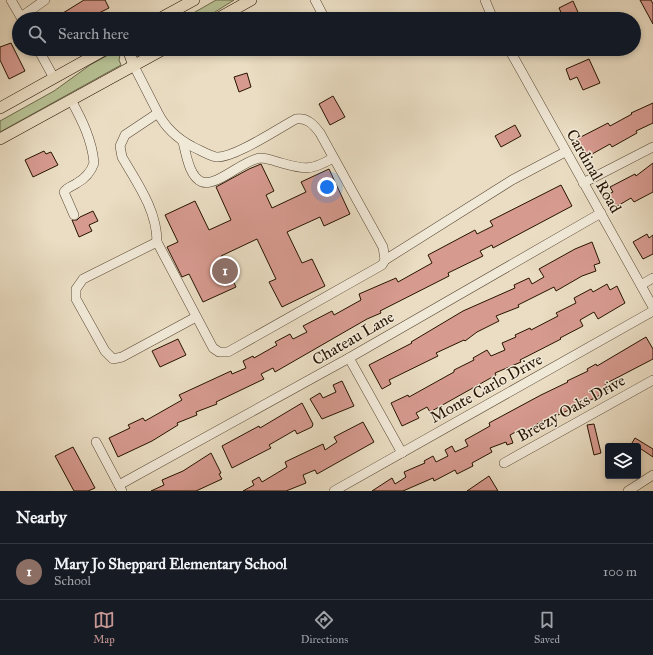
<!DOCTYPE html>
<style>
:root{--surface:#171b24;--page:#242831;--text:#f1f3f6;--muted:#9ea1a6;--line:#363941;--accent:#c59692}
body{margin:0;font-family:"IM FELL Great Primer",serif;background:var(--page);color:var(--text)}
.controls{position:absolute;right:12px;bottom:12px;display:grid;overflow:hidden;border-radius:4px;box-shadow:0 2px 6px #0003}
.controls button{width:36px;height:36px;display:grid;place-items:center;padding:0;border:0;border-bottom:1px solid var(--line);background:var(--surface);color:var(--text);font:20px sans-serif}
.you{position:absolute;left:327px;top:187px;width:14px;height:14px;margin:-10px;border:3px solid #fff;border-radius:50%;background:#1a73e8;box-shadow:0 0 0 6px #1a73e833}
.badge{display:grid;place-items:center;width:26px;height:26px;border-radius:50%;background:var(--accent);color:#fff;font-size:13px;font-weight:700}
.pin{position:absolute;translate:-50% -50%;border:2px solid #fff;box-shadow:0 1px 4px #0006}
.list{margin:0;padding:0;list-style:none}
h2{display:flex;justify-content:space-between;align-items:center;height:52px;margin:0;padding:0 16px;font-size:17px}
h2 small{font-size:13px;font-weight:400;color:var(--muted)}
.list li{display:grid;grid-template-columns:26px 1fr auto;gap:12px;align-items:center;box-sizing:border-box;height:56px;padding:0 16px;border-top:1px solid var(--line)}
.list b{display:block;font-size:15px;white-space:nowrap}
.list p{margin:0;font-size:13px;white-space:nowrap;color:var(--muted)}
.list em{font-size:13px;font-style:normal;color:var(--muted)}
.icon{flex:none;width:22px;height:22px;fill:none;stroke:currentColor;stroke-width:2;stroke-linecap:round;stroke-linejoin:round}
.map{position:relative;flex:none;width:653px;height:491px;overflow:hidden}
.search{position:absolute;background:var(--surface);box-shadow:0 2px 6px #0003;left:12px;right:12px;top:12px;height:44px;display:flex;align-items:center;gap:10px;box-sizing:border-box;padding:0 14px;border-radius:22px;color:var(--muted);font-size:15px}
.sheet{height:108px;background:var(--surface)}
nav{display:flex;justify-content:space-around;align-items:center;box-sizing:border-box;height:56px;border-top:1px solid var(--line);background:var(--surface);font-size:11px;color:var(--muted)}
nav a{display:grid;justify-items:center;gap:2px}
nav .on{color:var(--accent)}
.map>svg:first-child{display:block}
.green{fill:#b7c194;stroke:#6e6a4a}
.building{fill:#d69a8f;stroke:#261300}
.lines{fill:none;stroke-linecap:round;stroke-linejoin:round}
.minor-casing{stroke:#574631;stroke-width:10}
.major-casing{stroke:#261300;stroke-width:12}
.minor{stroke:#f1e9d8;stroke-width:9}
.major{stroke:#eaddc3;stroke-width:11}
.labels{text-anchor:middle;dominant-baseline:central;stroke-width:3;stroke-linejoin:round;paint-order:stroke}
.street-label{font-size:16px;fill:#261300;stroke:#f1e9d8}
</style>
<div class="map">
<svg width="653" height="491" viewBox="0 0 653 491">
<rect width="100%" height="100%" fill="#eaddc3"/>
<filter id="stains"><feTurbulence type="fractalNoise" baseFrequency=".005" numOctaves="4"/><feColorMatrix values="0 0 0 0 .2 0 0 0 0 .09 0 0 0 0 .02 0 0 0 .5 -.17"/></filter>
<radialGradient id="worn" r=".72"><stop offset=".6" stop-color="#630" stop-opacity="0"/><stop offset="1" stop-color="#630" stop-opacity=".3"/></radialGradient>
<g class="green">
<polygon points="216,0 234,0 204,19 183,19"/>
<polygon points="119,49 121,49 119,60 121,65 0,132 0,121 54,91 90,65"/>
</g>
<g class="building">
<polygon points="84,0 105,0 109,8 87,19 67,19 63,13"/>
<polygon points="640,0 651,0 653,4 653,24"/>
<polygon points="573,1 581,19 564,19 559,8"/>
<polygon points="11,43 25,71 9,79 0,60 0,47"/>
<polygon points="589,59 600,83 583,90 577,77 570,80 566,69"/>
<polygon points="247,73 251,87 239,92 234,77"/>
<polygon points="333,96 345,117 330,125 319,104"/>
<polygon points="653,103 653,123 636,131 637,133 612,147 610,144 585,158 575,140 608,123 610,126 632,114 631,113"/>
<polygon points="515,125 521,136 501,147 495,136"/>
<polygon points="44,151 46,154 51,152 58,165 33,177 25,160"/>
<polygon points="653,163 653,192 634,202 631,198 614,208 607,195 613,192 610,187 635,174 636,176"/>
<polygon points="261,164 274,191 266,195 272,208 306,192 301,182 329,169 350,214 324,226 320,217 287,232 302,263 312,259 325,286 282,307 269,282 276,279 257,239 221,256 236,287 203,302 189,274 182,277 167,247 178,242 165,215 195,201 209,230 231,220 216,187 249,169"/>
<polygon points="561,185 572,206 493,248 492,245 480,251 483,256 448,273 449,276 380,311 381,313 367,319 275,372 273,368 261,374 264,379 216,402 217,404 196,412 197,415 177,423 178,425 152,441 118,457 109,438 130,428 128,425 143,418 145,421 182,400 179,395 231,371 232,374 246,368 243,361 253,356 254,358 277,345 275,342 290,334 293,339 307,332 303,326 332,311 334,315 361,300 359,294 396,278 398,282 432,263 428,255 475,230 477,234 493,226 490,221"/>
<polygon points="93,211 98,221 89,225 92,231 79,237 72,220 77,220 80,217"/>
<polygon points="647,234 649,238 653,235 653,254 643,259 633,242"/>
<polygon points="592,242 600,263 594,265 596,271 582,276 556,291 554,287 518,305 519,307 496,316 499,321 477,332 465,341 464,340 436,353 438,356 389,380 391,384 382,389 369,365 412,343 411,342 463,311 515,288 514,285 529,278 532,284 544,277 539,269 575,249"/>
<polygon points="607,284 610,290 617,286 625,303 598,319 594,312 580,320 583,326 560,338 561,339 520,360 521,362 495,373 496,375 430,412 427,407 416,413 419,418 402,426 391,403 408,395 409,397 454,372 454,370 474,360 473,358 487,350 491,356 505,350 502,343 516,337 515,335 530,328 531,330 558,316 556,313 576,303 574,298 591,289 593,292"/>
<polygon points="646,337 653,349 653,359 605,384 608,390 595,398 558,415 557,413 532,427 533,430 526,434 523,428 510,435 513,443 507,445 506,442 490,448 492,452 472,463 473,466 457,474 455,470 434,481 433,478 403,491 372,491 392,478 395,484 406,477 404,472 425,463 424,461 433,456 436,462 448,456 445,450 452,446 455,452 468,446 465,440 490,426 489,423 541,395 568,382 567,381 588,371 587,369 596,364 597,366"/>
<polygon points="178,339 186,355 160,367 152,351"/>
<polygon points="342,381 354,406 322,419 310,399 320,393 323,398 336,392 333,385"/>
<polygon points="302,403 313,424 312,427 297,434 295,430 269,445 271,448 232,468 222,446 259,426 260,428"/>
<polygon points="363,422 374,442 317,474 315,470 303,475 306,483 286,491 243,491 254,485 252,481 259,477 262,482 287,467 285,462 323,444 325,450 337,442 334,437"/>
<polygon points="594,424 601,453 594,455 587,425"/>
<polygon points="635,438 653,449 653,457 632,443"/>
<polygon points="73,447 95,488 88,491 74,491 55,456"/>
<polygon points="211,453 221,473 219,474 222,479 196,491 151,491 164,485 162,480 183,471"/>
<polygon points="489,476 498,491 467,491"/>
</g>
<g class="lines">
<g class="minor-casing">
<g id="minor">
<polyline points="11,0 22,19"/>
<polyline points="315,0 325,19"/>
<polyline points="485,0 493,19"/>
<polyline points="21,17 45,0"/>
<polyline points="38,49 54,78"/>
<polyline points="509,49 653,307"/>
<path d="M134,66L158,113C166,129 178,139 193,147C200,150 208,155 216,157C233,159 279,128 296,119C307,117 314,125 320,133L383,247L385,260L382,265L228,352H219L213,348L157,242C157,210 137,183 122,157L120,146L125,135L158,113"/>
<path d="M71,100C82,120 92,140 94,163C91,172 86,178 77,183C73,186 67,187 64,192L74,215"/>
<path d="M183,142C186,153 189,177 202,182C217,187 243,160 260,158C266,158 272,160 278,162C303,169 309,172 333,158"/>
<polyline points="583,183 653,147"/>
<polyline points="157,242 83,279 76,289 76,299 105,351 113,359 122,357 196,317"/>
<polyline points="385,260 512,180 565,152"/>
<polyline points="641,285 653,278"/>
<polyline points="349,358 402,453"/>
<polyline points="96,442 122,491"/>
<polyline points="504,463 653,380"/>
<polyline points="119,485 349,358 601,213"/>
<polyline points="334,491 653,311"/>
<polyline points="628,491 653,475"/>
</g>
</g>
<g class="major-casing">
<g id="major">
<polyline points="159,19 194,0"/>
<polyline points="217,19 251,0"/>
<polyline points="128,49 134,66"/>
<polyline points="0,108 106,49"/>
<polyline points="0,139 164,49"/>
</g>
</g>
<use href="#minor" class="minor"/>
<use href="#major" class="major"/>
</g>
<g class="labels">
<g class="street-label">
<text transform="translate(594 171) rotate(60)">Cardinal Road</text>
<text transform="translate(353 338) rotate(-30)">Chateau Lane</text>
<text transform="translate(486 388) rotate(-29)">Monte Carlo Drive</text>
<text transform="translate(571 408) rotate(-29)">Breezy Oaks Drive</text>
</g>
</g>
<rect width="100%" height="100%" filter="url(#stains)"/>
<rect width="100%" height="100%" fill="url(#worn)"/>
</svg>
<div class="controls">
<button><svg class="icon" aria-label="layers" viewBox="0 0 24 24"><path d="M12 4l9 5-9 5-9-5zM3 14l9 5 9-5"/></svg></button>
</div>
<div class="you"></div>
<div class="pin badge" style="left:225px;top:271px;background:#8d6e63">1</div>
<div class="search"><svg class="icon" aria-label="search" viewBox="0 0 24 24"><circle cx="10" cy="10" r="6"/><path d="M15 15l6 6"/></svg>Search here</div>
</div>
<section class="sheet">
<h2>Nearby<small></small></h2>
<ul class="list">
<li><span class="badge" style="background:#8d6e63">1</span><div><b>Mary Jo Sheppard Elementary School</b><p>School</p></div><em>100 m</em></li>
</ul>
</section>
<nav>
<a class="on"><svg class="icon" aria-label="map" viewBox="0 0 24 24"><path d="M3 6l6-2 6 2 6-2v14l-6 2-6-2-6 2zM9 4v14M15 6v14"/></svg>Map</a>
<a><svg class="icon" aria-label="directions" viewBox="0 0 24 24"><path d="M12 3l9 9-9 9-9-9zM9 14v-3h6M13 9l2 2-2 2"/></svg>Directions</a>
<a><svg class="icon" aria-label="saved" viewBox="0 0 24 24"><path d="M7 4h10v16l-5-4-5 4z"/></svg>Saved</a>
</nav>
